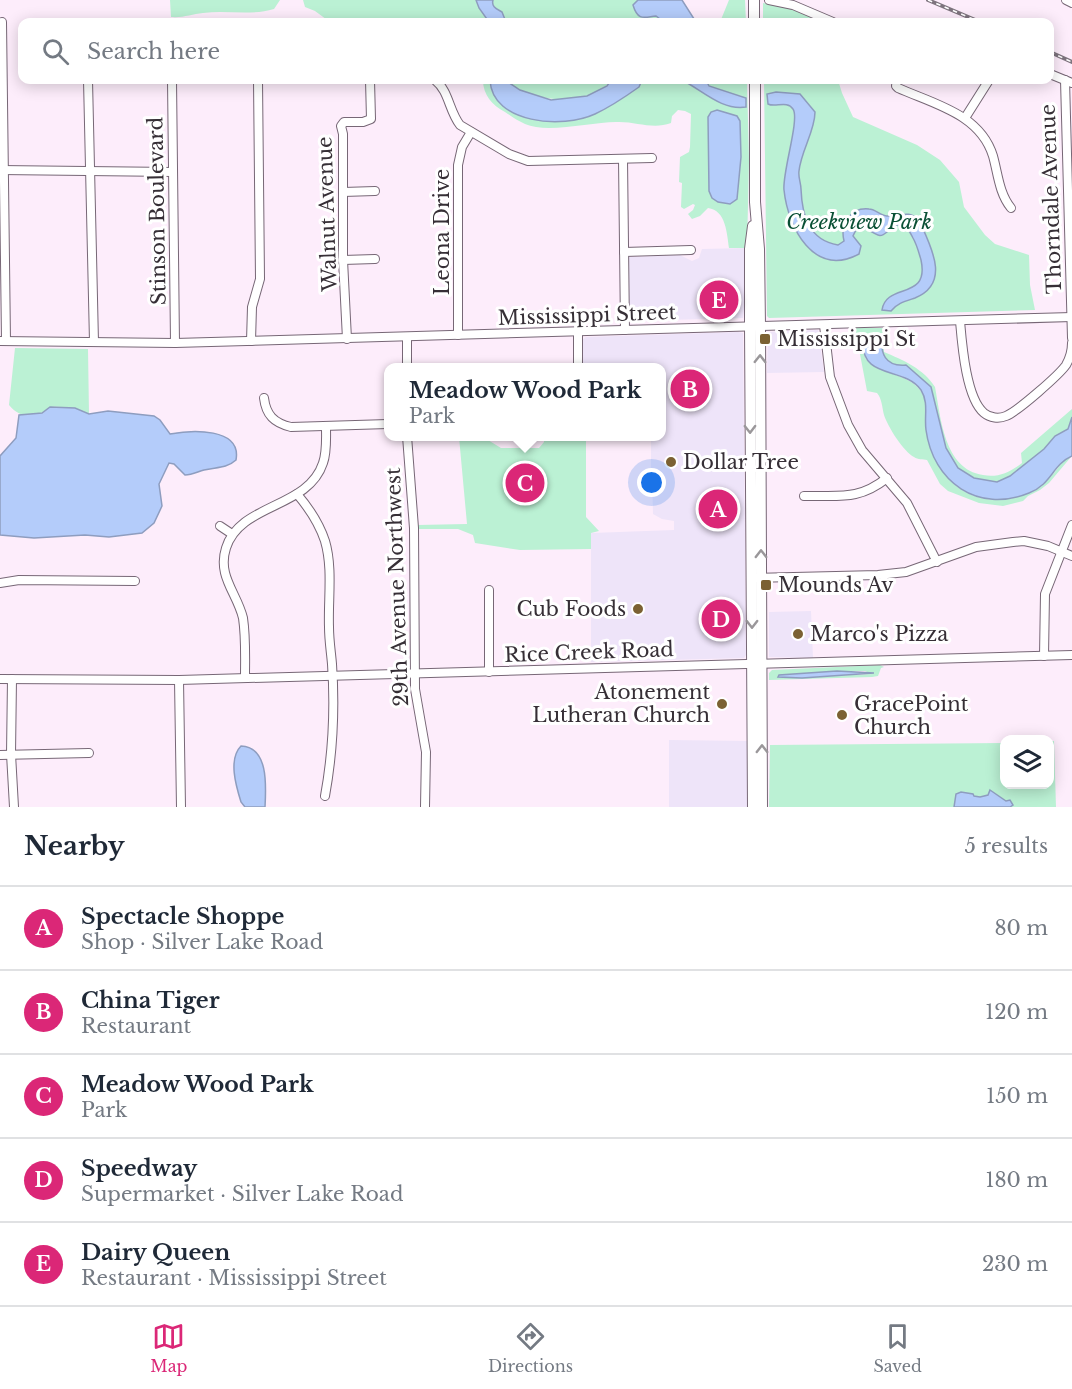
<!DOCTYPE html>
<meta charset="utf-8">
<style>
:root{--surface:#fff;--page:#f6f6f7;--text:#1f2937;--muted:#747a83;--line:#e0e1e3;--accent:#db2777}
body{margin:0;font-family:"Libre Baskerville",serif;background:var(--page);color:var(--text)}
.controls{position:absolute;right:18px;bottom:18px;display:grid;overflow:hidden;border-radius:12px;box-shadow:0 3px 15px #0003}
.controls button{width:54px;height:54px;display:grid;place-items:center;padding:0;border:0;border-bottom:2px solid var(--line);background:var(--surface);color:var(--text);font:30px sans-serif}
.you{position:absolute;left:652px;top:483px;width:21px;height:21px;margin:-15px;border:4px solid #fff;border-radius:50%;background:#1a73e8;box-shadow:0 0 0 9px #1a73e833}
.badge{display:grid;place-items:center;width:39px;height:39px;border-radius:50%;background:var(--accent);color:#fff;font-size:20px;font-weight:700}
.pin{position:absolute;translate:-50% -50%;border:3px solid #fff;box-shadow:0 2px 6px #0006}
.popup{position:absolute;left:384px;top:363px;width:282px;height:78px;box-sizing:border-box;display:grid;place-content:center;border-radius:12px;background:var(--surface);filter:drop-shadow(0 2px 4px #0005);font-size:20px;white-space:nowrap;color:var(--muted)}
.popup b{font-size:22px;color:var(--text)}
.popup::after{content:'';position:absolute;left:50%;top:100%;margin-left:-12px;border:12px solid transparent;border-top-color:var(--surface)}
.list{margin:0;padding:0;list-style:none}
h2{display:flex;justify-content:space-between;align-items:center;height:78px;margin:0;padding:0 24px;font-size:26px}
h2 small{font-size:20px;font-weight:400;color:var(--muted)}
.list li{display:grid;grid-template-columns:39px 1fr auto;gap:18px;align-items:center;box-sizing:border-box;height:84px;padding:0 24px;border-top:2px solid var(--line)}
.list b{display:block;font-size:22px;white-space:nowrap}
.list p{margin:0;font-size:20px;white-space:nowrap;color:var(--muted)}
.list em{font-size:20px;font-style:normal;color:var(--muted)}
.icon{flex:none;width:33px;height:33px;fill:none;stroke:currentColor;stroke-width:2;stroke-linecap:round;stroke-linejoin:round}
.map{position:relative;flex:none;width:1072px;height:807px;overflow:hidden}
.search{position:absolute;background:var(--surface);box-shadow:0 3px 15px #0003;left:18px;right:18px;top:18px;height:66px;display:flex;align-items:center;gap:15px;box-sizing:border-box;padding:0 21px;border-radius:12px;color:var(--muted);font-size:22px}
.sheet{height:498px;background:var(--surface)}
nav{display:flex;justify-content:space-around;align-items:center;box-sizing:border-box;height:84px;border-top:2px solid var(--line);background:var(--surface);font-size:16px;color:var(--muted)}
nav a{display:grid;justify-items:center;gap:3px}
nav .on{color:var(--accent)}
.map>svg:first-child{display:block}
.commercial{fill:#eee4f9}
.green{fill:#bbf1d4;fill-rule:evenodd}
.water{fill:#b4ccfa;stroke:#8e9dbf;stroke-width:1.5}
.lines{fill:none;stroke-linecap:round;stroke-linejoin:round}
.minor-casing{stroke:#776776;stroke-width:10}
.major-casing{stroke:#776776;stroke-width:12}
.minor{stroke:#fff;stroke-width:8}
.major{stroke:#fff;stroke-width:10}
.rail-casing{stroke:#7e747e;stroke-width:4}
.rail{stroke:#fff;stroke-width:1.5;stroke-dasharray:4.5;stroke-linecap:butt}
.oneway{stroke:#9a979a}
.poi-dot{fill:#7b6133;stroke:#fff;stroke-width:2}
.labels{text-anchor:middle;dominant-baseline:central;stroke-width:6;stroke-linejoin:round;paint-order:stroke}
.street-label{font-size:20px;fill:#362f36;stroke:#fff}
.park-label{font-size:20px;font-style:italic;fill:#0a5035;stroke:#fff}
.poi-label{font-size:20px;fill:#362f36;stroke:#fff;text-anchor:start}
</style>
<div class="map">
<svg width="1072" height="807" viewBox="0 0 1072 807">
<rect width="100%" height="100%" fill="#fdedfb"/>
<g class="commercial">
<polygon points="747,248 746,308 744,309 743,318 628,321 629,257 680,255 692,261 699,258 702,249"/>
<polygon points="818,330 824,372 767,373 768,332"/>
<polygon points="738,332 743,333 746,655 744,658 591,662 591,533 674,530 674,521 662,519 653,514 652,478 654,477 651,468 651,437 662,436 662,368 582,368 582,340 586,337"/>
<polygon points="811,611 813,658 769,657 769,612"/>
<polygon points="669,740 749,741 749,807 669,807"/>
</g>
<g class="green">
<path d="M170,0H280L274,9C251,16 227,10 203,13C192,14 183,18 171,17Z"/>
<polygon points="303,0 476,0 479,8 489,22 330,22 315,11 305,7"/>
<path d="M493,0H638L633,6L656,16L664,22H506L502,12C497,10 491,7 493,0Z"/>
<polygon points="729,0 745,0 746,22 720,22"/>
<polygon points="763,3 786,7 822,22 763,22"/>
<path d="M483,80H490L491,90L549,122L595,114L641,84L642,80H682L723,104L743,96L732,95L709,86L706,80H747L749,161L747,248H729C727,234 726,210 708,208L700,216L692,219L688,214L693,210L695,205L693,204L684,209L681,207L682,183L679,182L680,157L689,152L690,147L691,114L685,111L678,110L672,116L671,123C652,130 636,121 616,122C591,122 547,134 525,124C518,121 511,116 505,112C492,105 483,95 483,80ZM741,135L737,199L718,202L712,198L709,191Z"/>
<path d="M505,80H611C591,110 528,102 505,80Z"/>
<polygon points="764,80 838,80 842,93 853,117 917,145 940,160 959,182 964,207 985,235 995,244 1029,255 1030,285 1035,310 769,318 767,316"/>
<path d="M855,328H884V352C903,360 924,369 935,387C941,418 944,469 983,475C998,478 1010,472 1022,463L1021,453L1072,409V417L1068,429L1055,436L1044,449L1011,476L997,482L974,478L961,471L951,459L946,448L931,387L906,365C885,367 880,354 882,336L876,333L867,337C849,375 905,368 920,390C931,405 924,426 929,443C941,484 974,508 1017,497C1025,494 1035,492 1042,486C1051,478 1058,467 1066,458L1071,457L1049,483L1040,490L1028,496L1023,501L1003,506L979,503L948,491L940,484L927,460C923,459 918,460 914,457C903,451 888,427 884,415C882,407 882,399 877,393L867,391Z"/>
<path d="M15,348L88,349L89,414C78,412 65,405 52,407C48,408 46,411 43,412C30,419 18,416 9,405Z"/>
<polygon points="459,437 483,437 501,448 539,448 544,442 544,437 586,437 586,517 599,531 591,533 591,549 520,550 475,543 473,535 458,529 418,529 417,525 467,524"/>
<path d="M880,665L884,667L881,668L878,676L872,677L769,680V673L772,670ZM837,671H865L872,674L785,678L780,677L779,675Z"/>
<polygon points="1050,741 1054,741 1056,807 769,807 770,745 1004,743 1004,784 1050,784"/>
</g>
<g class="water">
<path d="M476,0H493C491,7 497,9 502,12L506,22H489L479,8Z"/>
<path d="M638,0H682L696,22H664L656,16C645,17 638,22 633,5Z"/>
<path d="M490,80H505L520,90L551,100L587,96L607,86L611,80H642L639,87C625,97 610,107 595,114C563,129 492,124 490,80Z"/>
<path d="M682,80H706L709,86L746,98V107C722,111 702,90 682,80Z"/>
<path d="M776,92L800,94L815,112C815,131 801,151 799,171C798,177 801,183 801,189C802,214 808,240 838,245L844,241C840,225 850,207 869,209C875,209 880,215 887,216C900,217 908,209 919,220C930,245 952,283 915,298C906,301 897,303 891,311L882,310C886,282 930,301 921,260C919,253 917,245 913,238C909,230 906,224 896,225C879,237 885,240 865,228L856,230L853,236L861,246L859,254C814,278 788,228 784,190C782,173 800,119 793,109C787,100 775,108 768,104L767,94Z"/>
<polygon points="717,110 737,116 740,121 741,157 737,199 730,204 718,202 712,198 709,191 708,117 711,112"/>
<path d="M873,334L882,336C880,353 885,367 906,365L931,387L946,448L958,468L974,478L997,482L1010,476L1044,449L1055,436L1068,429L1072,417V456C1052,465 1052,484 1029,493C978,514 933,482 926,430C924,416 929,403 921,390C904,366 861,380 863,341Z"/>
<path d="M50,407L75,408L89,414L108,411L154,416L160,420L170,434C191,430 242,427 236,460C226,469 216,467 204,470C197,472 192,475 185,475L174,464L169,463L159,484L162,506L154,523L142,533L109,537L85,535L34,538L0,535V456L16,438L19,415L42,413Z"/>
<polygon points="837,671 874,673 802,678 778,677 779,675"/>
<path d="M241,746C269,747 266,787 265,807H245L241,802C236,786 228,759 241,746Z"/>
<polygon points="990,790 1006,801 1010,800 1013,805 1010,807 954,807 956,794 961,792 973,794 974,796 980,797 988,795"/>
</g>
<g class="lines">
<g class="minor-casing">
<g id="minor">
<polyline points="769,0 793,5 833,22"/>
<polyline points="1066,0 1072,3"/>
<polyline points="2,22 6,341"/>
<polyline points="1050,74 1072,83"/>
<polyline points="88,80 94,342"/>
<polyline points="172,80 175,343"/>
<path d="M435,80C449,91 449,111 460,125L509,154L528,161L652,158"/>
<path d="M897,80L896,86L898,88C934,104 980,114 993,156C998,174 999,193 1011,208"/>
<polyline points="1065,80 1072,338"/>
<polyline points="965,118 989,80"/>
<polyline points="623,159 625,330"/>
<polyline points="0,170 173,172"/>
<polyline points="343,192 375,191"/>
<polyline points="624,252 691,250"/>
<polyline points="343,260 375,259"/>
<path d="M960,321C962,344 966,398 984,413C990,418 999,419 1006,416C1018,411 1059,375 1066,365C1070,358 1072,350 1072,343"/>
<polyline points="824,325 830,377 848,425 862,450 907,503 937,562"/>
<polyline points="578,331 578,368"/>
<polyline points="458,335 458,165 462,147 471,132"/>
<polyline points="407,337 407,368"/>
<polyline points="347,339 343,260 343,134 341,126 344,122 363,122 371,119 370,80"/>
<polyline points="0,341 175,343 1072,317"/>
<polyline points="251,341 252,307 260,279 258,80"/>
<path d="M264,398C266,415 274,423 291,427L388,424"/>
<polyline points="407,436 414,528 415,689 426,752 425,807"/>
<path d="M297,494C309,508 319,523 325,541C333,568 328,599 329,627C329,640 331,652 332,664C335,708 333,752 325,796"/>
<path d="M804,496C839,495 858,501 887,478"/>
<polyline points="220,526 232,534"/>
<polyline points="756,578 878,575 906,572 976,547 1013,542 1024,541 1048,546 1072,556"/>
<polyline points="0,583 19,580 135,581"/>
<polyline points="489,590 489,672"/>
<polyline points="1044,656 1045,594 1072,525"/>
<path d="M245,678C245,659 246,638 243,618C237,593 217,576 226,548C240,503 308,509 323,463C327,452 326,439 326,427"/>
<polyline points="0,679 179,680 1072,655"/>
<polyline points="12,679 11,754 14,807"/>
<polyline points="179,680 181,807"/>
<polyline points="0,755 89,753"/>
</g>
</g>
<g class="major-casing">
<g id="major">
<polyline points="754,0 754,22"/>
<polyline points="755,80 755,202 759,249 760,325 762,807"/>
<polyline points="753,807 750,326 750,249 753,226"/>
</g>
</g>
<use href="#minor" class="minor"/>
<use href="#major" class="major"/>
<g class="rail-casing">
<g id="rail">
<polyline points="928,0 980,22"/>
<polyline points="1050,52 1072,62"/>
</g>
</g>
<use href="#rail" class="rail"/>
</g>
<defs><path id="oneway-chevron" d="M-2-3.5L2.5 0L-2 3.5" fill="none" stroke-width="1.6" stroke-linecap="round" stroke-linejoin="round" transform="scale(1.5)"/></defs>
<g class="oneway">
<use href="#oneway-chevron" transform="translate(760 359) rotate(-89)"/>
<use href="#oneway-chevron" transform="translate(750 429) rotate(89)"/>
<use href="#oneway-chevron" transform="translate(761 554) rotate(-90)"/>
<use href="#oneway-chevron" transform="translate(752 624) rotate(90)"/>
<use href="#oneway-chevron" transform="translate(762 749) rotate(-90)"/>
</g>
<g class="poi-dot">
<rect x="759" y="333" width="12" height="12" rx="3"/>
<circle cx="671" cy="462" r="6"/>
<rect x="760" y="579" width="12" height="12" rx="3"/>
<circle cx="638" cy="609" r="6"/>
<circle cx="798" cy="634" r="6"/>
<circle cx="722" cy="704" r="6"/>
<circle cx="842" cy="715" r="6"/>
</g>
<g class="labels">
<g class="street-label">
<text transform="translate(1051 199) rotate(-92)">Thorndale Avenue</text>
<text transform="translate(157 211) rotate(-91)">Stinson Boulevard</text>
<text transform="translate(327 214) rotate(-92)">Walnut Avenue</text>
<text transform="translate(442 232) rotate(-90)">Leona Drive</text>
<text transform="translate(587 315) rotate(-2)">Mississippi Street</text>
<text transform="translate(397 587) rotate(-92)">29th Avenue Northwest</text>
<text transform="translate(589 652) rotate(-2)">Rice Creek Road</text>
</g>
<g class="park-label">
<text x="859" y="222">Creekview Park</text>
</g>
<g class="poi-label">
<text x="777" y="339">Mississippi St</text>
<text x="683" y="462">Dollar Tree</text>
<text x="778" y="585">Mounds Av</text>
<text x="626" y="609" text-anchor="end">Cub Foods</text>
<text x="810" y="634">Marco's Pizza</text>
<text x="710" y="692" text-anchor="end">Atonement<tspan x="710" dy="23">Lutheran Church</tspan></text>
<text x="854" y="704">GracePoint<tspan x="854" dy="23">Church</tspan></text>
</g>
</g>
</svg>
<div class="controls">
<button><svg class="icon" aria-label="layers" viewBox="0 0 24 24"><path d="M12 4l9 5-9 5-9-5zM3 14l9 5 9-5"/></svg></button>
</div>
<div class="you"></div>
<div class="pin badge" style="left:718px;top:509px">A</div>
<div class="pin badge" style="left:690px;top:389px">B</div>
<div class="pin badge" style="left:525px;top:483px">C</div>
<div class="popup"><b>Meadow Wood Park</b>Park</div>
<div class="pin badge" style="left:721px;top:619px">D</div>
<div class="pin badge" style="left:719px;top:300px">E</div>
<div class="search"><svg class="icon" aria-label="search" viewBox="0 0 24 24"><circle cx="10" cy="10" r="6"/><path d="M15 15l6 6"/></svg>Search here</div>
</div>
<section class="sheet">
<h2>Nearby<small>5 results</small></h2>
<ul class="list">
<li><span class="badge">A</span><div><b>Spectacle Shoppe</b><p>Shop · Silver Lake Road</p></div><em>80 m</em></li>
<li><span class="badge">B</span><div><b>China Tiger</b><p>Restaurant</p></div><em>120 m</em></li>
<li><span class="badge">C</span><div><b>Meadow Wood Park</b><p>Park</p></div><em>150 m</em></li>
<li><span class="badge">D</span><div><b>Speedway</b><p>Supermarket · Silver Lake Road</p></div><em>180 m</em></li>
<li><span class="badge">E</span><div><b>Dairy Queen</b><p>Restaurant · Mississippi Street</p></div><em>230 m</em></li>
</ul>
</section>
<nav>
<a class="on"><svg class="icon" aria-label="map" viewBox="0 0 24 24"><path d="M3 6l6-2 6 2 6-2v14l-6 2-6-2-6 2zM9 4v14M15 6v14"/></svg>Map</a>
<a><svg class="icon" aria-label="directions" viewBox="0 0 24 24"><path d="M12 3l9 9-9 9-9-9zM9 14v-3h6M13 9l2 2-2 2"/></svg>Directions</a>
<a><svg class="icon" aria-label="saved" viewBox="0 0 24 24"><path d="M7 4h10v16l-5-4-5 4z"/></svg>Saved</a>
</nav>
